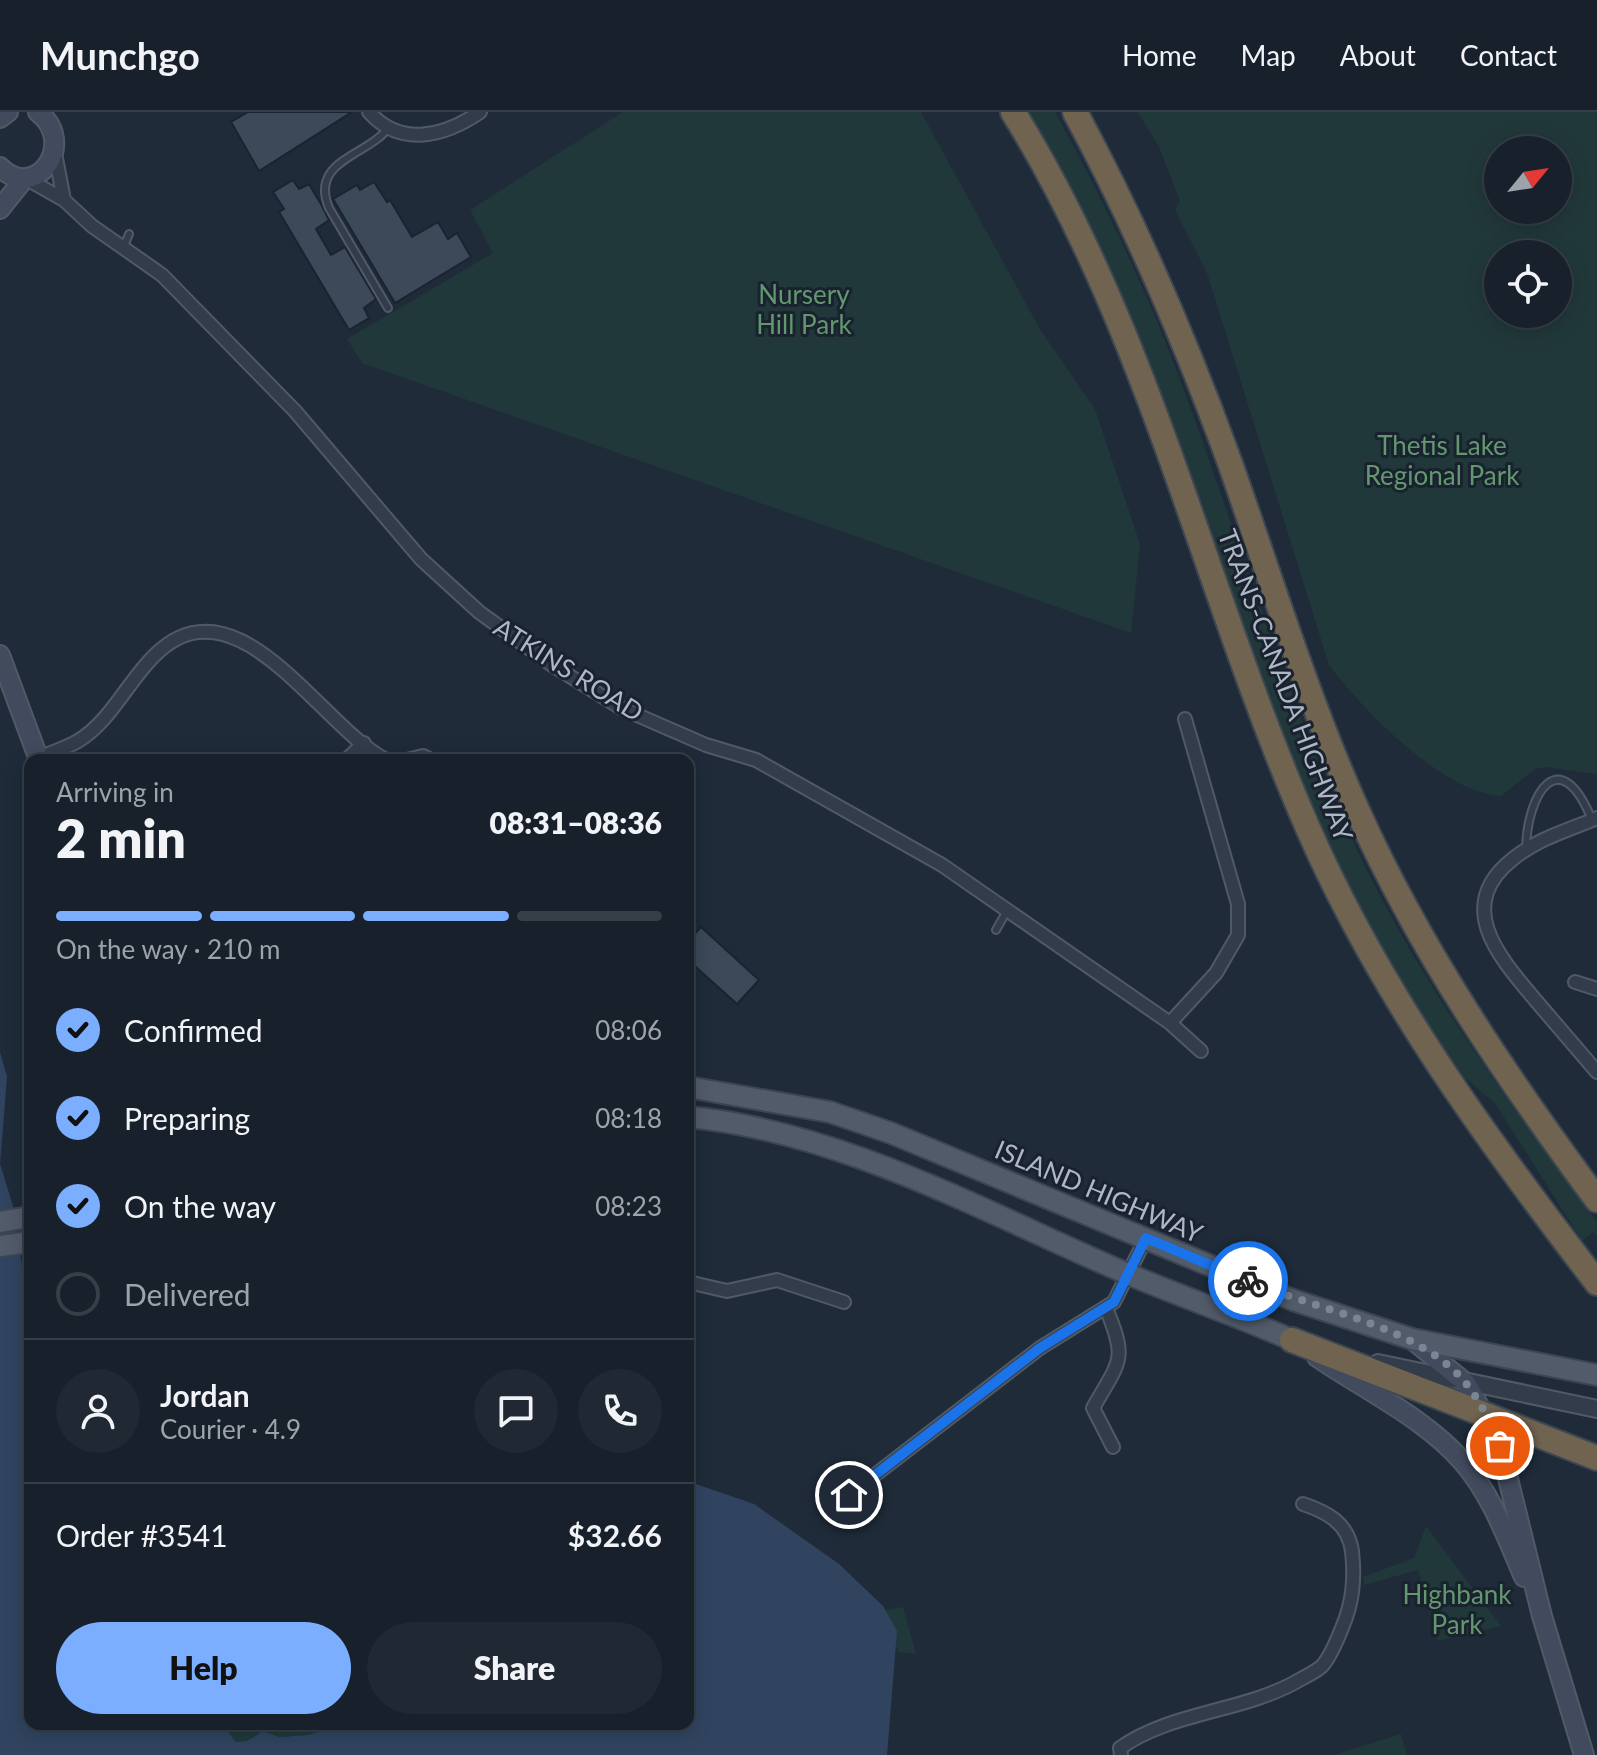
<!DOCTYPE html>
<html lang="en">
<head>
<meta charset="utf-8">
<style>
	body { margin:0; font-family:Lato,sans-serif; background:#202833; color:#f1f3f6; height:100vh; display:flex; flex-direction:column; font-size:30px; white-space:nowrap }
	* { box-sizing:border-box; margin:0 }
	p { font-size:26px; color:#9ea3a9 }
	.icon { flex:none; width:44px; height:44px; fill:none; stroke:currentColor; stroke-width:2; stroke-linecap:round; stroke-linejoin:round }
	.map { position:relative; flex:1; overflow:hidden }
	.sheet { position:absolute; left:24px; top:642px; width:670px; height:976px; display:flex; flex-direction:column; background:#17202b; border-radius:16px; box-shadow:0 4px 20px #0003,0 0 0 2px #363e47 }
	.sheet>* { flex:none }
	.needle { width:52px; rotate:60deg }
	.tools { position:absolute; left:1484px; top:24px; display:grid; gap:16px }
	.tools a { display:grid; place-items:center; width:88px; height:88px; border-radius:50%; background:#17202b; box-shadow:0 4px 20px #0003,0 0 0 2px #363e47; font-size:40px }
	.pin { position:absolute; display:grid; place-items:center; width:68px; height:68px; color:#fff; margin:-34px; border:4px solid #fff; border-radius:50%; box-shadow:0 2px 8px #0007 }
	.courier { position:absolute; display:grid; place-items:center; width:80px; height:80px; margin:-40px; border:6px solid #1a73e8; border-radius:50%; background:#fff; color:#222; box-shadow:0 2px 10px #0007 }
	.summary em { font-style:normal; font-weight:800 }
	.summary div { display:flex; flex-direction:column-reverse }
	.summary { display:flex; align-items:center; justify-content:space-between; height:136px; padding:0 32px }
	h1 { font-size:52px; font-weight:800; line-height:60px }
	.bar { display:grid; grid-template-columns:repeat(4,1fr); gap:12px 8px; align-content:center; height:96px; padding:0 32px }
	.bar i { height:10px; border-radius:6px; background:#363e47 }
	.bar .active { background:#7baefe }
	.bar p { grid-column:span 4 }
	.line { display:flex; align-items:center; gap:20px; padding:0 32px; border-top:2px solid #363e47 }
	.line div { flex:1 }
	.round { display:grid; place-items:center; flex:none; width:84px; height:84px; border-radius:42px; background:#202833 }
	ol { padding:0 32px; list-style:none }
	li { display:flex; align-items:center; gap:24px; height:88px }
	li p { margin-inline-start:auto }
	li .icon { padding:8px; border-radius:50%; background:#7baefe; color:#111; stroke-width:4 }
	li:last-child { color:#9ea3a9 }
	li i { width:44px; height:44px; border:4px solid #363e47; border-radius:50% }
	.button { display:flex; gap:16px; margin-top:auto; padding:16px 32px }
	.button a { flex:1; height:92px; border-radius:48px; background:#7baefe; color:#111; font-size:32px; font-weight:800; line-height:92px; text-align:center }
	.button a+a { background:#202833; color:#f1f3f6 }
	header { display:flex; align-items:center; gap:48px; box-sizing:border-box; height:112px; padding:0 40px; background:#17202b; border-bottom:2px solid #363e47 }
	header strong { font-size:38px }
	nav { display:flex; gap:44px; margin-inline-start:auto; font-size:28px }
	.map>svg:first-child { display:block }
	.green { fill:#21383a; fill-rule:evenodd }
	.water { fill:#304460 }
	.building { fill:#3b4959; stroke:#1a2430; stroke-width:2 }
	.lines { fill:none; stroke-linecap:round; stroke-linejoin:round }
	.service-casing { stroke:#505a67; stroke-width:10 }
	.minor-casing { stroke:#505a67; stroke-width:16 }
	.tertiary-casing { stroke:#505a67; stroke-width:20 }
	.secondary-casing { stroke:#505a67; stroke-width:22 }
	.primary-casing { stroke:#3c4653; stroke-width:24 }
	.motorway-casing { stroke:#3d4754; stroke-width:28 }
	.service { stroke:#333c4a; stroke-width:6 }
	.minor { stroke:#333c4a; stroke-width:12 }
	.tertiary { stroke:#333c4a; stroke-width:16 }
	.secondary { stroke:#414b5d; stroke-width:18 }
	.primary { stroke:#515b6a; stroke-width:20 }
	.motorway { stroke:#70634f; stroke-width:24 }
	.done { stroke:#7b8695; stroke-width:8; stroke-dasharray:0 14.4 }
	.route { stroke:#1a73e8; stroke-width:10 }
	.labels { text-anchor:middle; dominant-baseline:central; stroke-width:6; stroke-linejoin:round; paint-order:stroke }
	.park-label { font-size:26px; fill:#63986f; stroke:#19222e }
	.street-label { font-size:26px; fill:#adb7c6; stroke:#19222e }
</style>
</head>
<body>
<header>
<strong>Munchgo</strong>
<nav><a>Home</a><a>Map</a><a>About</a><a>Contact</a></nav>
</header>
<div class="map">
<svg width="1597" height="1643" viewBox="0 0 1597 1643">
	<rect width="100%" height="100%" fill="#1f2b39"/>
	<path class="green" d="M623,0H921L1041,219L1095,297L1140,432L1131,521L362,251L347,227L493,141L470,98Z
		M1026,0H1055C1100,82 1141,166 1175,254C1234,411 1281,574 1352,727C1416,866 1507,988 1597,1110V1124L1593,1120L1582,1129L1495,991L1465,966L1440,933L1361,799L1297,659L1137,220L1086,107Z
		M1138,0H1597V662L1545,655L1535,657L1501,684C1443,681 1362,597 1329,553L1207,161L1175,98L1180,89L1159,35ZM1498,38H1558V98H1498ZM1498,142H1558V202H1498Z
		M1426,1414L1501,1514L1437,1529L1418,1458L1364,1473L1363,1465L1414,1446Z
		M903,1495L916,1542L898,1540L885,1498Z
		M222,1612H347L307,1623L280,1625L263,1619L247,1629L236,1630Z
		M1401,1622L1407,1643H1334Z"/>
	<path class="water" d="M0,940L7,965L0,1052Z
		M0,1052L13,1094L23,1160L30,1173V1612H222L236,1630L247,1629L263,1619L280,1625L307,1623L347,1612H688V1372L693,1371L754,1392L839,1452L883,1494L897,1519L887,1643H0Z"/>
	<path class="building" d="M248,0H352L259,59L231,10Z
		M293,68L299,77L309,72L322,94L329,108L316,117L331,143L345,135L376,187L364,196L369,206L349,218L279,100L284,97L273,80Z
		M374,70L387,90L390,88L412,125L438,110L448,127L457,121L471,145L395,191L333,87L357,73L360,78Z
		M701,815L759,868L737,892L688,848V829Z"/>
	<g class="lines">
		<defs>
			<path id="service" d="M388,16C368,44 309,48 329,96L388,196
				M123,137L129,122
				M1526,737C1527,681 1560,629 1592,708
				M996,818L1008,797"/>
			<path id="minor" d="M369,0C401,36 445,24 480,0
				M55,41L64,88
				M27,67L64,88L92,114L162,163L295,299L421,447L479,500L552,553L621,596L706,633L756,648L942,753L1170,911L1201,939
				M38,646C51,641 66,636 78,629C111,609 128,569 155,543C237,462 321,615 386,648
				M346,648L364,631
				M407,648L423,644L431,648
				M1597,706C1569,718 1539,726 1514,746C1452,794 1500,846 1537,890C1557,913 1577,937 1597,960
				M1575,870L1597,877
				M1170,911L1216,861L1238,823V792L1185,607
				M688,1170L727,1179L777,1168L844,1190
				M1106,1196C1128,1249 1120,1248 1093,1296L1113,1335
				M849,1383L1040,1236L1114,1190L1146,1126
				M1121,1643L1120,1636C1172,1599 1246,1600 1301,1567C1308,1563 1317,1559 1322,1554C1331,1544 1337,1528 1342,1516C1353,1490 1355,1467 1352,1439C1348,1411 1327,1400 1303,1392"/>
			<path id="tertiary" d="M1378,1251L1597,1297"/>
			<path id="secondary" d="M0,6L8,0
				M0,55C36,91 78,31 38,0
				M0,97L24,67
				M0,543L39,648
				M1414,1229L1467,1272L1500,1334L1542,1504L1584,1643
				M1317,1245C1365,1278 1425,1306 1463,1350C1491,1382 1507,1426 1524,1465"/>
			<path id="primary" d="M688,975L830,1000L891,1021L1293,1188L1412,1227L1597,1263
				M688,1005C841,1019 988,1102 1128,1162C1182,1185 1238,1204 1292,1228
				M0,1110L30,1105
				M0,1134L30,1130"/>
			<path id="motorway" d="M1013,0C1150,220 1204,478 1307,714C1379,880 1487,1028 1597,1171
				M1075,0C1136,113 1186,230 1230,351C1271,467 1307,587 1358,700C1420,838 1507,966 1597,1088
				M1292,1228L1597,1346"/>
		</defs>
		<use href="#service" class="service-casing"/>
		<use href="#minor" class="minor-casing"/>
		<use href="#tertiary" class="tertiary-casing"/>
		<use href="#secondary" class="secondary-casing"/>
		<use href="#primary" class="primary-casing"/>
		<use href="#motorway" class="motorway-casing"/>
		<use href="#service" class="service"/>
		<use href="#minor" class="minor"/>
		<use href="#tertiary" class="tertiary"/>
		<use href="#secondary" class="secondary"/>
		<use href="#primary" class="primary"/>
		<use href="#motorway" class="motorway"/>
	</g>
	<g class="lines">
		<path class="done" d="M1248,1169C1314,1197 1424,1215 1468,1274C1482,1292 1491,1313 1500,1334"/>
		<path class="route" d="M849,1383L1040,1236L1114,1190L1146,1126L1248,1169"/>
	</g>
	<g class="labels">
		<g class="park-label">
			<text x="804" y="182">Nursery<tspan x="804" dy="30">Hill Park</tspan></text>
			<text x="1442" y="333">Thetis Lake<tspan x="1442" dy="30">Regional Park</tspan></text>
			<text x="1457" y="1482">Highbank<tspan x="1457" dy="30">Park</tspan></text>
		</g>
		<g class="street-label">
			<text transform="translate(569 557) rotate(32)">ATKINS ROAD</text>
			<text transform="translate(1286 573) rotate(69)">TRANS-CANADA HIGHWAY</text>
			<text transform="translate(1099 1079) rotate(23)">ISLAND HIGHWAY</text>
		</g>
	</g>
</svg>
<div class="tools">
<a><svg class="needle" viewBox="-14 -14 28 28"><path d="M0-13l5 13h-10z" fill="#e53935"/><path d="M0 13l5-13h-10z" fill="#9ea3a9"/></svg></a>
<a><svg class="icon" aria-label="locate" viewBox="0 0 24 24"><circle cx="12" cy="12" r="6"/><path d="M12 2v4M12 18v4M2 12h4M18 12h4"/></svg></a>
</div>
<div class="pin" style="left:1500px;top:1334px;background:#ea580c"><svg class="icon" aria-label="bag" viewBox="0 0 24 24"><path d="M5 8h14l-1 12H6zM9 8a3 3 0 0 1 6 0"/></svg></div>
<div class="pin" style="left:849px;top:1383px;background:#1f2937"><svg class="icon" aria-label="home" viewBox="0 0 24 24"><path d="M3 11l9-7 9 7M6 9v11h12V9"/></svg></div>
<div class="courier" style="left:1248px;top:1169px"><svg class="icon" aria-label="bike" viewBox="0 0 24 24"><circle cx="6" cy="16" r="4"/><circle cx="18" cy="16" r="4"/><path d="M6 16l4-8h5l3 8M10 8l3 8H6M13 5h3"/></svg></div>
<section class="sheet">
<div class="summary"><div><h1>2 min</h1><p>Arriving in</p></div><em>08:31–08:36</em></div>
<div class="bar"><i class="active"></i><i class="active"></i><i class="active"></i><i></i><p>On the way · 210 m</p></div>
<ol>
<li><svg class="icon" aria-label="check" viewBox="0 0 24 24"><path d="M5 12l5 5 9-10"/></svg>Confirmed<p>08:06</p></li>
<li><svg class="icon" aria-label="check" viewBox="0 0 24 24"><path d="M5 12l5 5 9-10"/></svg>Preparing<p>08:18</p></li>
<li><svg class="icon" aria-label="check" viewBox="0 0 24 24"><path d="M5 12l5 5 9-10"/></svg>On the way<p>08:23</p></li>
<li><i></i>Delivered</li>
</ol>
<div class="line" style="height:144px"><a class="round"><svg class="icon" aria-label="person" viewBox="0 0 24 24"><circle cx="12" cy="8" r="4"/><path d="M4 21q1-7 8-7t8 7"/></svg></a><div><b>Jordan</b><p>Courier · 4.9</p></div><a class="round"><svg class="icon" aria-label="chat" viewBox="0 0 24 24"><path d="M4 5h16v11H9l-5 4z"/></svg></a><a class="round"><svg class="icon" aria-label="phone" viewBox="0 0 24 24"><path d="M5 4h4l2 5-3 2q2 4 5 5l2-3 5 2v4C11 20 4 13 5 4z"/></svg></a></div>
<div class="line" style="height:104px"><div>Order #3541</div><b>$32.66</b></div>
<div class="button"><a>Help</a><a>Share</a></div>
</section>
</div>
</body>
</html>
